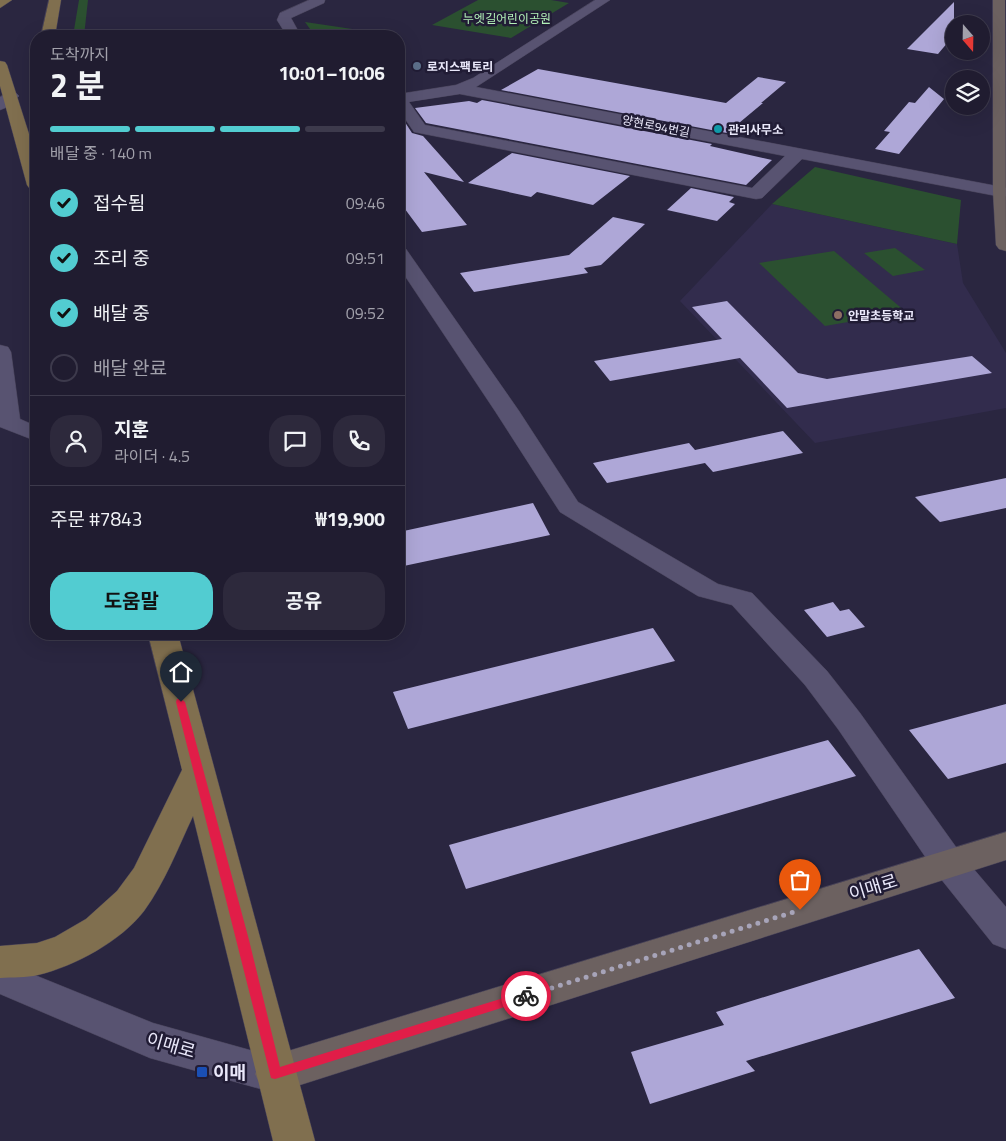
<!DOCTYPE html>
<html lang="ko">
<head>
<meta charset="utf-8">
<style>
	body { margin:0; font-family:"Titillium Web","Noto Sans KR",sans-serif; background:#2d293c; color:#f1f3f6; height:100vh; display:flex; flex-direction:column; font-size:19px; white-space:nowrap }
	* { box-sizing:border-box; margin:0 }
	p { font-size:16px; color:#a2a1ab }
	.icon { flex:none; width:28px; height:28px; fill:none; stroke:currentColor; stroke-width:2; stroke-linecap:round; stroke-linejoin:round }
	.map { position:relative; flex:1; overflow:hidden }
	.details { position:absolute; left:30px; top:30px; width:375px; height:610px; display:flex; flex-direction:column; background:#201c30; border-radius:20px; box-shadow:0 5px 20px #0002,0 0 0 1px #3d3a4c }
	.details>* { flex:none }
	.needle { width:32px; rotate:160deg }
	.fabs { position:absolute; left:945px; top:15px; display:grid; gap:10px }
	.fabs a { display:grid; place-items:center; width:45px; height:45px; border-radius:50%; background:#201c30; box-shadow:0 5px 20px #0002,0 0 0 1px #3d3a4c; font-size:25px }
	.pin { position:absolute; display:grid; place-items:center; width:42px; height:42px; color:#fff; margin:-51px -21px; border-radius:50% 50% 50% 0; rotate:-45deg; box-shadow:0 0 5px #0007 }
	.pin .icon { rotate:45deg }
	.courier { position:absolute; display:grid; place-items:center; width:50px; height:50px; margin:-25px; border:4px solid #e11d48; border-radius:50%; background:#fff; color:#222; box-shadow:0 1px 6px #0007 }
	.summary em { font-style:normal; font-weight:700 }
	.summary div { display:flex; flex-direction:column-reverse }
	.summary { display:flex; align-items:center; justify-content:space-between; height:85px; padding:0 20px }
	h1 { font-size:32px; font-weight:700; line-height:38px }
	.bar { display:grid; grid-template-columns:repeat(4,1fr); gap:8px 5px; align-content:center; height:60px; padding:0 20px }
	.bar i { height:6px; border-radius:4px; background:#3d3a4c }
	.bar .active { background:#52ccd1 }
	.bar p { grid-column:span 4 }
	.line { display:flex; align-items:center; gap:12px; padding:0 20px; border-top:1px solid #3d3a4c }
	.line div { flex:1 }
	.round { display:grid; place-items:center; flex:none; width:52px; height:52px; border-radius:20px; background:#2d293c }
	ol { padding:0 20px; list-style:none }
	li { display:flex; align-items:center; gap:15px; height:55px }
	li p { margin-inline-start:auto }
	li .icon { padding:5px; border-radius:50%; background:#52ccd1; color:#111; stroke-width:4 }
	li:last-child { color:#a2a1ab }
	li i { width:28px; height:28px; border:2px solid #3d3a4c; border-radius:50% }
	.primary-button { display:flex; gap:10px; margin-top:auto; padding:10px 20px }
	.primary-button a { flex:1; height:58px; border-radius:20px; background:#52ccd1; color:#111; font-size:20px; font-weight:700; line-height:58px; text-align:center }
	.primary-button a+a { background:#2d293c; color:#f1f3f6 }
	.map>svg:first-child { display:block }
	.built { fill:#322c4d }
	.green { fill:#2b5030 }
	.building { fill:#aea7d7 }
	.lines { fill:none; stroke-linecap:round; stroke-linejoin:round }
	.street-casing { stroke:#474259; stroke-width:1 }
	.secondary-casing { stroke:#474259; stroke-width:1 }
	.primary-casing { stroke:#474259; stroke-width:1 }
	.street { fill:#585371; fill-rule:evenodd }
	.secondary { fill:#6c6160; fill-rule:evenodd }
	.primary { fill:#806f4f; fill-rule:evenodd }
	.route { fill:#e11d48 }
	.done { stroke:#a7a4b9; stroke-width:5; stroke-dasharray:0 9 }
	.service-dot { fill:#5c6f8a; stroke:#211c35; stroke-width:2 }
	.culture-dot { fill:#0f9aa8; stroke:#211c35; stroke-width:2 }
	.education-dot { fill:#8d6e63; stroke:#211c35; stroke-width:2 }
	.transit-dot { fill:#1a4fb4; stroke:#211c35; stroke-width:2 }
	.labels { text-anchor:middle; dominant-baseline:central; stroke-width:5; stroke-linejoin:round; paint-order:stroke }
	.far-park-label { font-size:12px; fill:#b2f0b7; stroke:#211c35 }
	.far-poi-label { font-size:12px; font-weight:bold; fill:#eae8fa; stroke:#211c35; text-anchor:start }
	.far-street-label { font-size:12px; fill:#eae8fa; stroke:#211c35 }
	.near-street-label { font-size:18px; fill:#eae8fa; stroke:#211c35 }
	.near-poi-label { font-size:18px; font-weight:bold; fill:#eae8fa; stroke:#211c35; text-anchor:start }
</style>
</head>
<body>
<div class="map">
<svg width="1006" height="1141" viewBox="0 0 1006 1141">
	<rect width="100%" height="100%" fill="#2a2640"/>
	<path class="built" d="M772,204L957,244L963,283L1006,353V408L815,443L680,301Z"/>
	<path class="green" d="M79,0H88L84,36H73Z
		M478,0H551L569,3L511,38L432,25Z
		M305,22L359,30L349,36H315Z
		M815,167L961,200L957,244L772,204Z
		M895,248L925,270L893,276L864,253Z
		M834,251L906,312L825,326L759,263Z"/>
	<path class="building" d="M954,2V35L938,54L907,49Z
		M538,69L726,103L758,77L786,82L761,103H763L727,133L501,90Z
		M929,87L944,99L899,154L875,149L890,132L884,131L909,102L915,103Z
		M482,100L712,144L710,146L772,160L746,185L426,123L415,108L469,101L477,103Z
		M399,113L412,133L423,136L464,182L424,172L467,225L422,232L399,201Z
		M512,153L630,176L593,205L537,192L531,197L468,183Z
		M691,188L734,197L729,202L735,204L717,221L667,210Z
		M613,217L645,224L601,265L584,268L588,273L474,292L460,273L569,255Z
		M727,301L798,373L827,379L972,356L992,373L787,408L740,358L610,381L594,361L722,339L692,307Z
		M783,431L803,453L713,472L705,463L607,483L593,463L689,443L695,450Z
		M1006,478V508L940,522L915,497Z
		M533,503L550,535L399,567V532Z
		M833,602L840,611L849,609L865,627L827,637L804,610Z
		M653,628L675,661L408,729L393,692Z
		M1006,704V763L948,779L909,730Z
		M828,740L856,776L466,889L449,845Z
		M919,949L955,998L746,1061L755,1071L650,1104L631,1052L724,1025L716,1012Z"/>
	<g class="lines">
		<defs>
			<path id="street" d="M309,0H325L324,3L291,18L301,36H287L277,20L280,13Z
				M595,0H610L476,87L1002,187L1006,188V196L1002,197L802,159L762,198L756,199L414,132L399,110V94L456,85L473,78ZM460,94L785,156L752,188L425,125L409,102Z
				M11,91L16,93L19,96L5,108L0,110V97Z
				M399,247L406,249L519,411L578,502L718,584L752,593L827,671L860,713L961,854L1006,907V949L993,944L937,874L838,729L805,685L732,605L698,596L560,512L495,411L399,267Z
				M0,345L8,347L11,352L20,419L36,426V441L0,427Z
				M0,961L153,1023L289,1061L295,1074L289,1087L275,1093L150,1058L0,994Z"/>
			<path id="secondary" d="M993,0H1005L1006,251L999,249L996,245L993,192Z
				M1006,832V860L275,1093L261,1087L255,1074L261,1061L275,1055Z"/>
			<path id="primary" d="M0,0H12L0,8Z
				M49,0H61L55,36H41Z
				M0,61L5,62L7,65L36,156V190L30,189L27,185L0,86Z
				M148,634H178L315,1141H273L193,816C178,848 165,882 144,911C121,941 75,966 38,975C26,978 12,977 0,978V946L37,943L55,937L86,919L117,891L134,868L182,770Z"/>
		</defs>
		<use href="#street" class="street-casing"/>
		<use href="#secondary" class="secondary-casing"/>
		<use href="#primary" class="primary-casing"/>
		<use href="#street" class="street"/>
		<use href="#secondary" class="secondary"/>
		<use href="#primary" class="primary"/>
	</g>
	<path class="route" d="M177,699H181L185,702L249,940L280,1067L526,991L530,992L532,996L530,999L275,1079L271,1078L176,702Z"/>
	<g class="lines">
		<path class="done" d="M526,996L800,910"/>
	</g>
	<circle class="service-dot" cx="417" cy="66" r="5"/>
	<circle class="culture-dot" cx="718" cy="129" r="5"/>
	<circle class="education-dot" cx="838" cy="315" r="5"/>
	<rect class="transit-dot" x="196" y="1066" width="12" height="12" rx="2.5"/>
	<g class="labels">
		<g class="far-park-label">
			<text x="507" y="18">누엣길어린이공원</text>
		</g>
		<g class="far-poi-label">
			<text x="427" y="66">로지스팩토리</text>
			<text x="728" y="129">관리사무소</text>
			<text x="848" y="315">안말초등학교</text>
		</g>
		<g class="far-street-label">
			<text transform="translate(656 126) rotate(11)">양현로94번길</text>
		</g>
		<g class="near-street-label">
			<text transform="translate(873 887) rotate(-17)">이매로</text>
			<text transform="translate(171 1045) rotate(16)">이매로</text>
		</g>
		<g class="near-poi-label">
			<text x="213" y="1072">이매</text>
		</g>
	</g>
</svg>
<div class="fabs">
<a><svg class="needle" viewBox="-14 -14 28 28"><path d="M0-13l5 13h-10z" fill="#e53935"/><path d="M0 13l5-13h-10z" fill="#a2a1ab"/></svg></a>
<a><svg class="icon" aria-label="layers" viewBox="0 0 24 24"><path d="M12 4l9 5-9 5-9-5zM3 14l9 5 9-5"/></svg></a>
</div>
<div class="pin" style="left:800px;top:910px;background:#ea580c"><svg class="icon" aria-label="bag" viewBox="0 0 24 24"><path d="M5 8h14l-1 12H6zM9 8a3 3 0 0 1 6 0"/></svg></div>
<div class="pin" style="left:181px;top:702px;background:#1f2937"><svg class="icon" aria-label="home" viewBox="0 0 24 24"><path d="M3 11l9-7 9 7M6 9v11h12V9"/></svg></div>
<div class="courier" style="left:526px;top:996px"><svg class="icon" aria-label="bike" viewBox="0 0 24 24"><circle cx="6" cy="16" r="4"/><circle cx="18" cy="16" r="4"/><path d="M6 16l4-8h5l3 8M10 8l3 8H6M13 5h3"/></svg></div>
<section class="details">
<div class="summary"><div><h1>2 분</h1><p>도착까지</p></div><em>10:01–10:06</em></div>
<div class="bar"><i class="active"></i><i class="active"></i><i class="active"></i><i></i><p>배달 중 · 140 m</p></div>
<ol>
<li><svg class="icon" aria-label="check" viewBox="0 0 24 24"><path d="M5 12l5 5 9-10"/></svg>접수됨<p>09:46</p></li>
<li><svg class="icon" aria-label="check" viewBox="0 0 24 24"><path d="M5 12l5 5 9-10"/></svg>조리 중<p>09:51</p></li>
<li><svg class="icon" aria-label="check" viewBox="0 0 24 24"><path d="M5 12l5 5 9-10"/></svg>배달 중<p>09:52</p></li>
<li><i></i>배달 완료</li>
</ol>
<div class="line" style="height:90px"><a class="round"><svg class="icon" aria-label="person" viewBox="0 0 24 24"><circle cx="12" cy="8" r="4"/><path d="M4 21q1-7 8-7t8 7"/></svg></a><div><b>지훈</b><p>라이더 · 4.5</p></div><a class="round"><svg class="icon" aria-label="chat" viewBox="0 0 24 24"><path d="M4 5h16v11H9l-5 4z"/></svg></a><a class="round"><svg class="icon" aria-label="phone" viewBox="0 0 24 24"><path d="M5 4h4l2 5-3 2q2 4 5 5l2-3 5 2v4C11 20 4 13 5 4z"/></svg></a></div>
<div class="line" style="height:65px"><div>주문 #7843</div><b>₩19,900</b></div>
<div class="primary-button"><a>도움말</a><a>공유</a></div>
</section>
</div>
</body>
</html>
